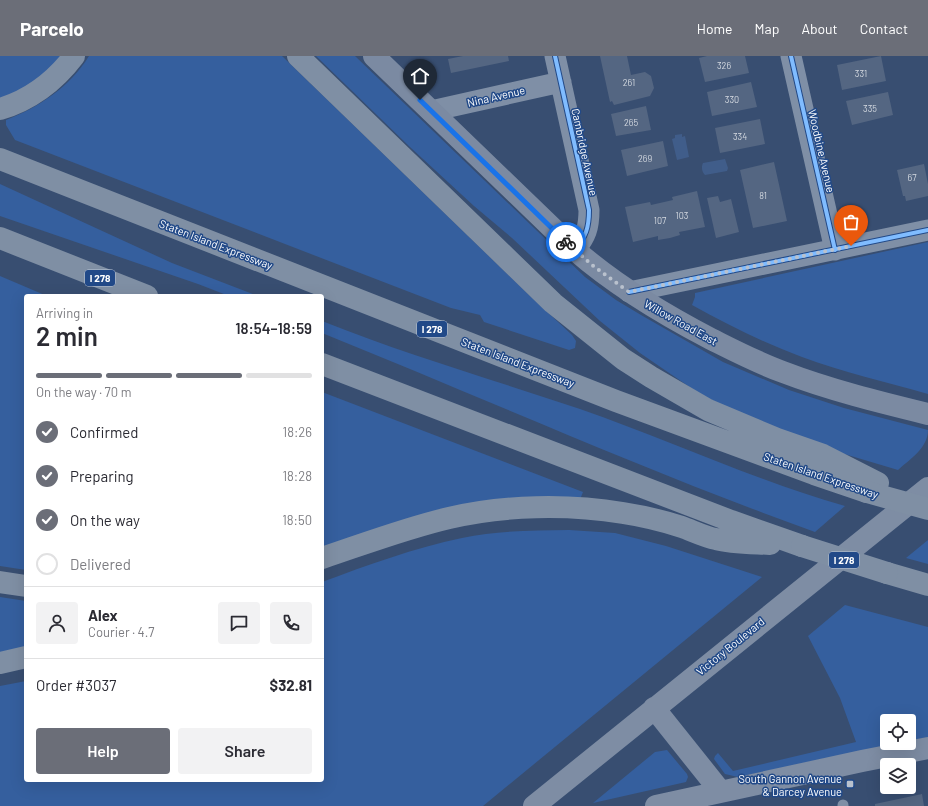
<!DOCTYPE html>
<html lang="en">
<head>
<meta charset="utf-8">
<style>
	body { margin:0; font-family:Barlow,sans-serif; background:#f2f2f3; color:#2b2b33; height:100vh; display:flex; flex-direction:column; font-size:15px; white-space:nowrap }
	* { box-sizing:border-box; margin:0 }
	p { font-size:13px; color:#7c7c81 }
	.icon { flex:none; width:22px; height:22px; fill:none; stroke:currentColor; stroke-width:2; stroke-linecap:round; stroke-linejoin:round }
	.map { position:relative; flex:1; overflow:hidden }
	.drawer { position:absolute; left:24px; top:238px; width:300px; height:488px; display:flex; flex-direction:column; background:#fff; border-radius:4px; box-shadow:0 4px 16px #0002 }
	.drawer>* { flex:none }
	.fabs { position:absolute; left:880px; top:658px; display:grid; gap:8px }
	.fabs a { display:grid; place-items:center; width:36px; height:36px; border-radius:4px; background:#fff; box-shadow:0 4px 16px #0002; font-size:20px }
	.pin { position:absolute; display:grid; place-items:center; width:34px; height:34px; color:#fff; margin:-41px -17px; border-radius:50% 50% 50% 0; rotate:-45deg; box-shadow:0 0 4px #0007 }
	.pin .icon { rotate:45deg }
	.courier { position:absolute; display:grid; place-items:center; width:40px; height:40px; margin:-20px; border:3px solid #1a73e8; border-radius:50%; background:#fff; color:#222; box-shadow:0 1px 5px #0007 }
	.summary em { font-style:normal; font-weight:600 }
	.summary div { display:flex; flex-direction:column-reverse }
	.summary { display:flex; align-items:center; justify-content:space-between; height:68px; padding:0 12px }
	h1 { font-size:26px; font-weight:600; line-height:30px }
	.bar { display:grid; grid-template-columns:repeat(4,1fr); gap:6px 4px; align-content:center; height:48px; padding:0 12px }
	.bar i { height:5px; border-radius:3px; background:#e1e1e2 }
	.bar .active { background:#6b6e78 }
	.bar p { grid-column:span 4 }
	.line { display:flex; align-items:center; gap:10px; padding:0 12px; border-top:1px solid #e1e1e2 }
	.line div { flex:1 }
	.round { display:grid; place-items:center; flex:none; width:42px; height:42px; border-radius:4px; background:#f2f2f3 }
	ol { padding:0 12px; list-style:none }
	li { display:flex; align-items:center; gap:12px; height:44px }
	li p { margin-inline-start:auto }
	li .icon { padding:4px; border-radius:50%; background:#6b6e78; color:#fff; stroke-width:4 }
	li:last-child { color:#7c7c81 }
	li i { width:22px; height:22px; border:2px solid #e1e1e2; border-radius:50% }
	.button { display:flex; gap:8px; margin-top:auto; padding:8px 12px }
	.button a { flex:1; height:46px; border-radius:4px; background:#6b6e78; color:#fff; font-size:16px; font-weight:600; line-height:46px; text-align:center }
	.button a+a { background:#f2f2f3; color:#2b2b33 }
	header { display:flex; align-items:center; gap:24px; box-sizing:border-box; height:56px; padding:0 20px; background:#6b6e78; color:#fff }
	header strong { font-size:19px }
	nav { display:flex; gap:22px; margin-inline-start:auto; font-size:14px }
	.map>svg:first-child { display:block }
	.green { fill:#355f9e }
	.water { fill:#405d8a }
	.building { fill:#546682 }
	.lines { fill:none; stroke-linecap:round; stroke-linejoin:round }
	.service { stroke:#7f8fa6; stroke-width:11 }
	.minor { stroke:#7f8fa6; stroke-width:21 }
	.secondary { stroke:#7b8aa2; stroke-width:22 }
	.primary { stroke:#7e8da4; stroke-width:22 }
	.motorway { stroke:#7f8fa4; stroke-width:22 }
	.motorway-bridge { stroke:#7f8fa4; stroke-width:22 }
	.cycleway-casing { stroke:#214988; stroke-width:6 }
	.cycleway { stroke:#80bcff; stroke-width:4 }
	.done { stroke:#b9c1cd; stroke-width:4; stroke-dasharray:0 7.2 }
	.route { stroke:#1a73e8; stroke-width:5 }
	.poi-dot { fill:#b9c1cd; stroke:#214988; stroke-width:1.5 }
	.labels { text-anchor:middle; dominant-baseline:central; stroke-width:3; stroke-linejoin:round; paint-order:stroke }
	.number-label { font-size:9px; fill:#d4d9e0 }
	.shield { fill:#214988; stroke:#bcc8db; stroke-width:1 }
	.shield-label { font-size:10px; font-weight:bold; fill:#fff }
	.street-label { font-size:11px; fill:#fff; stroke:#214988 }
	.poi-label { font-size:11px; fill:#fff; stroke:#214988; text-anchor:end }
</style>
</head>
<body>
<header>
<strong>Parcelo</strong>
<nav><a>Home</a><a>Map</a><a>About</a><a>Contact</a></nav>
</header>
<div class="map">
<svg width="928" height="750" viewBox="0 0 928 750">
	<rect width="100%" height="100%" fill="#384e71"/>
	<path class="green" d="M0,0H64L33,29L0,43Z
		M89,0H282L527,237L572,279L576,285L575,292L569,294L484,266L480,259L451,252L15,84L6,69V64C39,51 70,31 89,0Z
		M316,0H355L585,221L616,244L641,259L723,306L789,334L844,352L928,374C928,392 910,403 898,414L831,394L728,353L694,334L640,297L600,265L512,182L474,150L410,91Z
		M0,128L172,207L258,240H229L198,228L0,160Z
		M928,186V338C886,326 843,316 802,301C764,287 728,269 692,249L695,241V237Z
		M0,220L47,240H26V514L0,510Z
		M322,265C407,299 494,324 580,353C669,384 754,424 845,450L815,476C648,416 486,343 322,277Z
		M322,336L583,436L579,446L322,497Z
		M569,474L615,477L666,490L762,521L483,750H0V630L26,625V724H322V526C368,509 414,492 462,482C497,474 533,475 569,474Z
		M928,484V508L906,502Z
		M0,541L26,545V597L0,603Z
		M845,549L928,571V681L909,685V665H887V687H898L738,721L725,718L714,703L715,700L718,697L733,715L856,686L840,642L808,580Z
		M667,694L687,718L688,721L686,726L593,747L655,696Z"/>
	<path class="water" d="M682,78V81L685,80L689,101L677,104L672,83L675,82V79Z
		M725,103L728,112L727,115L705,119C702,116 701,111 703,107Z"/>
	<path class="building" d="M463,0H508L509,5L451,17L448,3Z
		M600,0H627L631,19L645,16L651,20L654,32L650,40L614,49L612,45L610,46Z
		M707,0H745L749,17L705,26L699,2Z
		M881,0L886,25L842,34L837,9Z
		M751,26L757,51L712,60L707,36Z
		M888,36L893,59L852,69L846,45Z
		M646,50L651,74L616,80L611,58Z
		M760,63L765,88L720,97L715,72Z
		M663,85L668,110L627,120L621,94Z
		M774,106L787,165L753,172L740,114Z
		M924,108L928,128V140L906,145L905,140H903L897,114Z
		M697,135L705,171L679,176L680,179L670,182L658,184V180L633,186L625,151L650,146L651,149L673,144L672,141Z
		M718,140L720,146L731,143L739,176L716,182L707,142Z
		M922,738L924,750H875V748Z"/>
	<g class="lines">
		<path class="service" d="M843,749V750"/>
		<path class="minor" d="M555,0L589,154C589,172 586,180 575,194
			M791,0L835,194
			M431,55L561,26
			M629,236L928,174"/>
		<path class="secondary" d="M374,0L575,194C616,230 663,258 711,283C735,295 758,307 783,316C830,334 879,346 928,358"/>
		<path class="primary" d="M654,652L721,736
			M534,750L928,432
			M656,750L862,705L928,692"/>
		<path class="motorway" d="M298,0L553,247L623,303L651,321L708,354L777,383L823,399L878,427
			M0,53C30,44 55,25 74,0
			M0,103L616,345L814,418L867,436
			M0,182L147,240
			M322,308L731,465L802,490
			M322,502C364,488 406,472 449,462C504,449 568,448 623,457C643,460 663,465 682,471C693,475 705,481 716,483C731,487 754,487 770,488
			M887,517L928,529
			M0,526L26,530
			M0,607L26,601"/>
		<path class="motorway-bridge" d="M867,436L928,453
			M802,490L887,517"/>
		<defs>
			<path id="cycleway" d="M555,0L589,154C589,172 586,180 575,194
				M791,0L835,194
				M629,236L928,174"/>
		</defs>
		<use href="#cycleway" class="cycleway-casing"/>
		<use href="#cycleway" class="cycleway"/>
	</g>
	<g class="lines">
		<path class="done" d="M566,186L592,209L629,236L851,190"/>
		<path class="route" d="M420,44L566,186"/>
	</g>
	<rect class="poi-dot" x="846" y="724" width="8" height="8" rx="2"/>
	<g class="labels">
		<g class="number-label">
			<text x="724" y="9">326</text>
			<text x="861" y="17">331</text>
			<text x="629" y="26">261</text>
			<text x="732" y="43">330</text>
			<text x="870" y="52">335</text>
			<text x="631" y="66">265</text>
			<text x="740" y="80">334</text>
			<text x="645" y="102">269</text>
			<text x="912" y="121">67</text>
			<text x="763" y="139">81</text>
			<text x="682" y="159">103</text>
			<text x="660" y="164">107</text>
		</g>
		<g class="shield">
			<rect x="85" y="214" width="30" height="16" rx="3"/>
			<rect x="417" y="265" width="30" height="16" rx="3"/>
			<rect x="829" y="496" width="30" height="16" rx="3"/>
		</g>
		<g class="shield-label">
			<text x="100" y="222">I 278</text>
			<text x="432" y="273">I 278</text>
			<text x="844" y="504">I 278</text>
		</g>
		<g class="street-label">
			<text transform="translate(496 40) rotate(-13)">Nina Avenue</text>
			<text transform="translate(822 95) rotate(77)">Woodbine Avenue</text>
			<text transform="translate(585 96) rotate(78)">Cambridge Avenue</text>
			<text transform="translate(216 188) rotate(21)">Staten Island Expressway</text>
			<text transform="translate(681 266) rotate(29)">Willow Road East</text>
			<text transform="translate(518 306) rotate(21)">Staten Island Expressway</text>
			<text transform="translate(821 419) rotate(19)">Staten Island Expressway</text>
			<text transform="translate(730 590) rotate(-39)">Victory Boulevard</text>
		</g>
		<g class="poi-label">
			<text x="842" y="722">South Gannon Avenue<tspan x="842" dy="13">&amp; Darcey Avenue</tspan></text>
		</g>
	</g>
</svg>
<div class="fabs">
<a><svg class="icon" aria-label="locate" viewBox="0 0 24 24"><circle cx="12" cy="12" r="6"/><path d="M12 2v4M12 18v4M2 12h4M18 12h4"/></svg></a>
<a><svg class="icon" aria-label="layers" viewBox="0 0 24 24"><path d="M12 4l9 5-9 5-9-5zM3 14l9 5 9-5"/></svg></a>
</div>
<div class="pin" style="left:851px;top:190px;background:#ea580c"><svg class="icon" aria-label="bag" viewBox="0 0 24 24"><path d="M5 8h14l-1 12H6zM9 8a3 3 0 0 1 6 0"/></svg></div>
<div class="pin" style="left:420px;top:44px;background:#1f2937"><svg class="icon" aria-label="home" viewBox="0 0 24 24"><path d="M3 11l9-7 9 7M6 9v11h12V9"/></svg></div>
<div class="courier" style="left:566px;top:186px"><svg class="icon" aria-label="bike" viewBox="0 0 24 24"><circle cx="6" cy="16" r="4"/><circle cx="18" cy="16" r="4"/><path d="M6 16l4-8h5l3 8M10 8l3 8H6M13 5h3"/></svg></div>
<section class="drawer">
<div class="summary"><div><h1>2 min</h1><p>Arriving in</p></div><em>18:54–18:59</em></div>
<div class="bar"><i class="active"></i><i class="active"></i><i class="active"></i><i></i><p>On the way · 70 m</p></div>
<ol>
<li><svg class="icon" aria-label="check" viewBox="0 0 24 24"><path d="M5 12l5 5 9-10"/></svg>Confirmed<p>18:26</p></li>
<li><svg class="icon" aria-label="check" viewBox="0 0 24 24"><path d="M5 12l5 5 9-10"/></svg>Preparing<p>18:28</p></li>
<li><svg class="icon" aria-label="check" viewBox="0 0 24 24"><path d="M5 12l5 5 9-10"/></svg>On the way<p>18:50</p></li>
<li><i></i>Delivered</li>
</ol>
<div class="line" style="height:72px"><a class="round"><svg class="icon" aria-label="person" viewBox="0 0 24 24"><circle cx="12" cy="8" r="4"/><path d="M4 21q1-7 8-7t8 7"/></svg></a><div><b>Alex</b><p>Courier · 4.7</p></div><a class="round"><svg class="icon" aria-label="chat" viewBox="0 0 24 24"><path d="M4 5h16v11H9l-5 4z"/></svg></a><a class="round"><svg class="icon" aria-label="phone" viewBox="0 0 24 24"><path d="M5 4h4l2 5-3 2q2 4 5 5l2-3 5 2v4C11 20 4 13 5 4z"/></svg></a></div>
<div class="line" style="height:52px"><div>Order #3037</div><b>$32.81</b></div>
<div class="button"><a>Help</a><a>Share</a></div>
</section>
</div>
</body>
</html>
